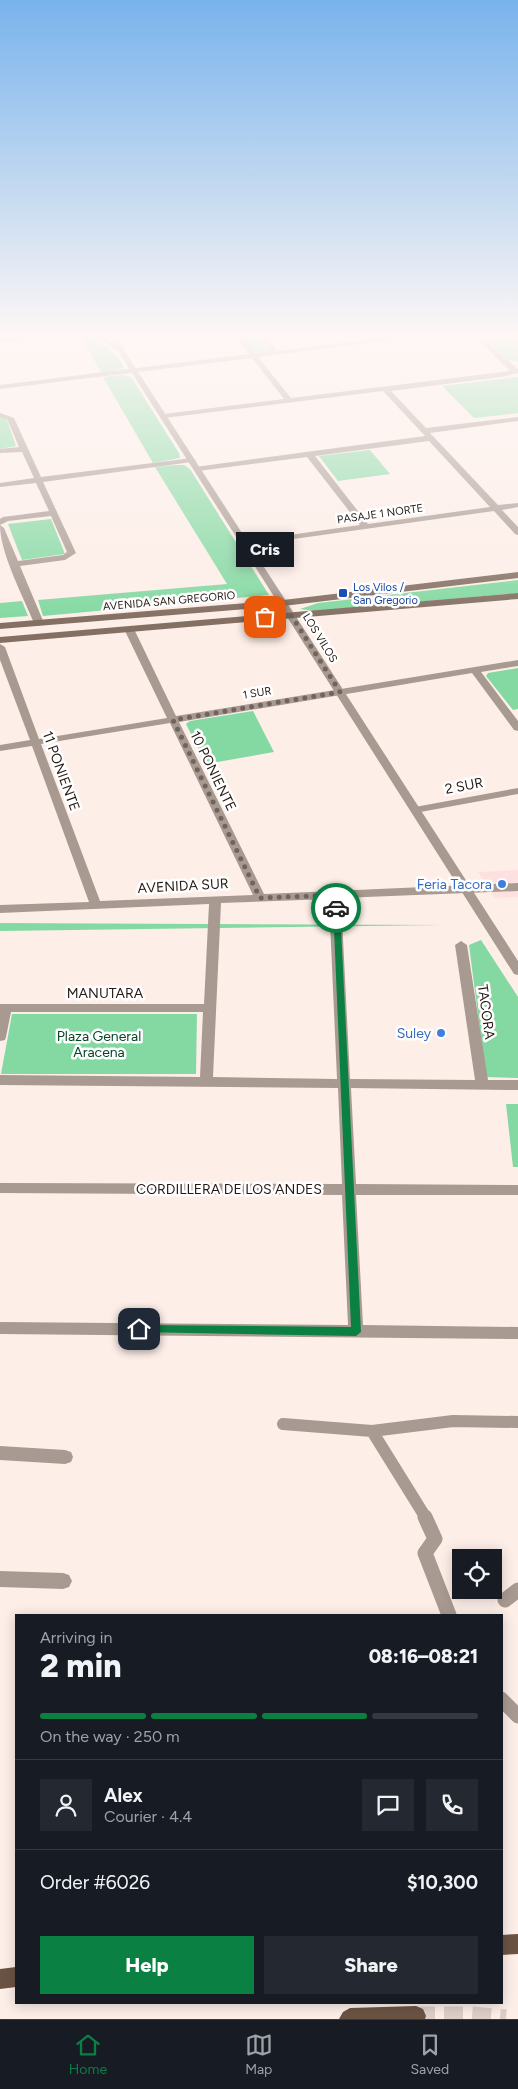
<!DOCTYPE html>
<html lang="en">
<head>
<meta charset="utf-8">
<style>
	body { margin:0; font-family:Figtree,sans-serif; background:#242831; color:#f1f3f6; height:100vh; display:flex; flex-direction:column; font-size:19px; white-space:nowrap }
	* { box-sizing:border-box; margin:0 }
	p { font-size:16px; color:#9ea1a6 }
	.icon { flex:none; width:28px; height:28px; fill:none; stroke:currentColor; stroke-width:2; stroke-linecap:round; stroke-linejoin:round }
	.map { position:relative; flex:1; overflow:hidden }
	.details { position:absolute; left:15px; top:1614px; width:488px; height:390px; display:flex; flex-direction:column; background:#171b24; border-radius:0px; box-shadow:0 2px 12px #0003 }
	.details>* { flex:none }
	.fabs { position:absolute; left:452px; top:1549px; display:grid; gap:10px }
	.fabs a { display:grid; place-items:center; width:50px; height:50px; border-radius:0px; background:#171b24; box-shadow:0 2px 12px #0003; font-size:25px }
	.pin { position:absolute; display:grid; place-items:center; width:42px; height:42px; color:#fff; margin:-21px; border-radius:10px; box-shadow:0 2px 8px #0006 }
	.courier { position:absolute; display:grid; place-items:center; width:50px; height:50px; margin:-25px; border:4px solid #0b8043; border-radius:50%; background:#fff; color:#222; box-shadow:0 1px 6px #0007 }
	.bubble { position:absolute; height:35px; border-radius:0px; background:#171b24; box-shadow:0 2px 12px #0003; font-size:16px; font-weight:800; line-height:35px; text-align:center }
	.overview em { font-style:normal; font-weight:800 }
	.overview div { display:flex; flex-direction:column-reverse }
	.overview { display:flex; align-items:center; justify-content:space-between; height:85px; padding:0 25px }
	h1 { font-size:32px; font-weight:800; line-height:38px }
	.bar { display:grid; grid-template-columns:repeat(4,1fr); gap:8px 5px; align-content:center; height:60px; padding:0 25px }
	.bar i { height:6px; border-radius:4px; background:#363941 }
	.bar .selected { background:#0b8043 }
	.bar p { grid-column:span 4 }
	.line { display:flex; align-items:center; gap:12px; padding:0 25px; border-top:1px solid #363941 }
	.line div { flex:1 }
	.round { display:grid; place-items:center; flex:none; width:52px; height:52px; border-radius:0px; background:#242831 }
	.primary-button { display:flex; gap:10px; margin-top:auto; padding:10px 25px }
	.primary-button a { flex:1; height:58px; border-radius:0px; background:#0b8043; color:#fff; font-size:20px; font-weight:800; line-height:58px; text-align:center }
	.primary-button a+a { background:#242831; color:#f1f3f6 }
	.menu { display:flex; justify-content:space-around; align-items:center; height:70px; border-top:1px solid #363941; background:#171b24; font-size:14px; color:#9ea1a6 }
	.menu a { display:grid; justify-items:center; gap:2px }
	.menu .selected { color:#0b8043 }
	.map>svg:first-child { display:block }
	.commercial { fill:#fce1e0 }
	.green { fill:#84d9a2 }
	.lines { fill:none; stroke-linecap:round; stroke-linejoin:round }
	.primary-tunnel { stroke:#ddcec8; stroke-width:19; stroke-dasharray:19 9; stroke-linecap:butt }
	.service-far1 { stroke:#a89a91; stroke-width:12 }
	.service { stroke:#a89a91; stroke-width:15 }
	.minor { fill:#a89a91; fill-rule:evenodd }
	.tertiary { fill:#a89a91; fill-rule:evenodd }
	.secondary { fill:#847063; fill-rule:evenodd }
	.primary { fill:#6a5343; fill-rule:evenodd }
	.route { fill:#0b8043 }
	.done { stroke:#71645e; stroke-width:5; stroke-dasharray:0 9 }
	.transit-dot { fill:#1a4fb4; stroke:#fff; stroke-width:2 }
	.shop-dot { fill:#3f7fe0; stroke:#fff; stroke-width:2 }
	.labels { text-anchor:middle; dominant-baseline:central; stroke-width:5; stroke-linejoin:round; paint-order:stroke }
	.far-street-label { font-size:11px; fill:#261913; stroke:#fff }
	.far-transit-label { font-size:11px; fill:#164399; stroke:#fff; text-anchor:start }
	.street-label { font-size:14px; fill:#261913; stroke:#fff }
	.shop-label { font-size:14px; fill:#366cbe; stroke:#fff; text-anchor:end }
	.park-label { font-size:14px; fill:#004724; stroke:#fff }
</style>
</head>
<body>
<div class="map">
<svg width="518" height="2019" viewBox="0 0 518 2019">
	<rect width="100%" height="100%" fill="#fdeee8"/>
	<path class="commercial" d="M518,870V897L495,898L478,872Z"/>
	<path class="green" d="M81,337C85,337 90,336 93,338C102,341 123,360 124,368L102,374Z
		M241,337H259L269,352H253Z
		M484,337H514L518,341V362L508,360Z
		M122,375L131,377L179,453L180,458L153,463L103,377Z
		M518,377V413L474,418L442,386Z
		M0,417H5L7,420L16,446L0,449Z
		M370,450L390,474L338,481L319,456Z
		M175,465H184L190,469L269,595L43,616L38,600L227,584L155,467Z
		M51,519L65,554L22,560L8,524Z
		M518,580V593L314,611L300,609L318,603Z
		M22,601L28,616L0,618V603Z
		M518,668V709L513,710L486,676L488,673Z
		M253,711L274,752L206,764L186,724L190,721Z
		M0,923L443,925L0,931Z
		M481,940L518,997V1078L486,1077L469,945Z
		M12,1014H197L196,1074H1Z
		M506,1104H518V1167H513Z"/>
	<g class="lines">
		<path class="primary-tunnel" d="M416,2016H472L506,2019"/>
		<path class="service-far1" d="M283,1424L372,1431L453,1421L518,1422
			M372,1431L426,1518"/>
		<path class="service" d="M425,1517L435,1539L425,1553L449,1615
			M505,1600L518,1590
			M501,1699L518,1716"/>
		<path class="minor" d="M32,337L29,339L0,342V338Z
			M111,337H118L124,350L123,351H119Z
			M236,337H243L255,353L270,351L260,337H267L277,351L392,337H414L258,357L291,398L510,371L475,337H482L518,369V373L501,377L391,391L426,428L518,417V421L430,433L498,505L518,503V507L502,510L518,527V535L515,534L494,511L243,546L242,544L246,541L360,525L307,457L198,471L194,469L195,467L425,436L383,391L164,418L160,416L164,414L284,399L252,358L0,389V385L249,354ZM429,441L490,507L368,524L315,456Z
			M0,413L14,418L41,477L192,458L196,460L192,462L43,482L76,553L65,560L20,566L44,623L39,626L34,623C23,596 0,553 0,525L4,528L18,561L63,555L67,552L51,516L8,521L0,525V519L3,517L49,511L36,483L0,487V483L34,478L22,452L0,453V449L19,447L7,419L0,417Z
			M129,626L134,629L176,716L518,660V666L481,672L518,721V731L514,730L472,673L179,722L264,894L518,883V891L341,898L350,1079L475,1080L455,945L461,941L467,945L488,1080H518V1090L351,1088L356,1184L518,1185V1195H356L363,1325L518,1327V1339L0,1334V1322L348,1325L342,1195L0,1193V1183L342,1184L338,1088L0,1085V1075L200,1077L203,1012H11L6,1037L5,1040L0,1041V1004H204L209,904L0,913V905L89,902L32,746L0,751V745L30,740L0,660V644L5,647L39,739L167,718L124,629ZM170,723L253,895L100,901L41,744ZM329,899L337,1079L213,1077L221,903Z
			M518,788V794L415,813L410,810L415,807Z
			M0,1446L65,1450L71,1452L73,1457L71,1462L65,1464L0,1460Z
			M0,1571L63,1573L69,1575L72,1581L69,1587L63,1589L0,1587Z"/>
		<path class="tertiary" d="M96,337H104L124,350L518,961V975L514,974L118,351Z"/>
		<path class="secondary" d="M518,572V578L283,606L0,629V623L283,600Z
			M518,593V599L0,643V637Z"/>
		<path class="primary" d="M518,1934V1954L501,1955V1935Z
			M16,1967V1987L0,1989V1969Z
			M416,2006L423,2009L426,2016L425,2019H339L343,2012L350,2008Z"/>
	</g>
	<linearGradient id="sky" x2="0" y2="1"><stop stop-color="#78b3ec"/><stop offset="0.54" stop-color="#fef7f5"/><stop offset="1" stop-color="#fef7f5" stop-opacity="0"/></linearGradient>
	<rect width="518" height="620" fill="url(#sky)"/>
	<path class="route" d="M333,906L340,908L361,1332L356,1336L136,1332L134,1329L139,1325L351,1327Z"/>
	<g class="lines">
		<path class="done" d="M265,617L291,615L340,692L173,720L260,898L335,895L336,908"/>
	</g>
	<rect class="transit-dot" x="338" y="588" width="10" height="10" rx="2.5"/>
	<g class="shop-dot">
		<circle cx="502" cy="884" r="5"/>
		<circle cx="441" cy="1033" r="5"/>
	</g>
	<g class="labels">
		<g class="far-street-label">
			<text transform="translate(380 514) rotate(-8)">PASAJE 1 NORTE</text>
			<text transform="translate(169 601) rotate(-5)">AVENIDA SAN GREGORIO</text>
			<text transform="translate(320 638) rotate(58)">LOS VILOS</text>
			<text transform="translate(257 693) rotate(-9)">1 SUR</text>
		</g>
		<g class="far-transit-label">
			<text x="353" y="587">Los Vilos /<tspan x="353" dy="13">San Gregorio</tspan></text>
		</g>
		<g class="street-label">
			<text transform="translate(61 771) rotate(70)">11 PONIENTE</text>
			<text transform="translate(213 771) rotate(64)">10 PONIENTE</text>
			<text transform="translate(464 786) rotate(-11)">2 SUR</text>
			<text transform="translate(183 886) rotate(-3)">AVENIDA SUR</text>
			<text x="105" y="993">MANUTARA</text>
			<text transform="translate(486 1012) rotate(82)">TACORA</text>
			<text x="229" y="1189">CORDILLERA DE LOS ANDES</text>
		</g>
		<g class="shop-label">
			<text x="492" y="884">Feria Tacora</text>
			<text x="431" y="1033">Suley</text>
		</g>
		<g class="park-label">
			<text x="99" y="1036">Plaza General<tspan x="99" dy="16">Aracena</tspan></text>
		</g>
	</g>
</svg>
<div class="fabs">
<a><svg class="icon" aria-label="locate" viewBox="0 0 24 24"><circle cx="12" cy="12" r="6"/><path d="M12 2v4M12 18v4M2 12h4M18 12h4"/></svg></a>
</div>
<div class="pin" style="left:265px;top:617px;background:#ea580c"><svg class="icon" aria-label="bag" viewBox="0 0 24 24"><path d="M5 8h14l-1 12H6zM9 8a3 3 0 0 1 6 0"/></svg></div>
<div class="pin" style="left:139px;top:1329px;background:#1f2937"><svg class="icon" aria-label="home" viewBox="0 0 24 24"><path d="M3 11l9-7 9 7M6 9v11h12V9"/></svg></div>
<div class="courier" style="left:336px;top:908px"><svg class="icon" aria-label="car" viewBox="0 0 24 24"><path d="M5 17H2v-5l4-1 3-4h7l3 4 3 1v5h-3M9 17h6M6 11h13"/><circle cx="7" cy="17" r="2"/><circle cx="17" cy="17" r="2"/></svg></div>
<div class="bubble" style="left:236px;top:532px;width:58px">Cris</div>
<section class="details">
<div class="overview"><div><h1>2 min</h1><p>Arriving in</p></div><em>08:16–08:21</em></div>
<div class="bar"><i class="selected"></i><i class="selected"></i><i class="selected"></i><i></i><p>On the way · 250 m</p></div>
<div class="line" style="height:90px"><a class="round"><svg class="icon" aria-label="person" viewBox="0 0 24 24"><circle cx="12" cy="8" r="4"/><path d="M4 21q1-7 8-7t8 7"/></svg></a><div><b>Alex</b><p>Courier · 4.4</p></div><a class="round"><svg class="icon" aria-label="chat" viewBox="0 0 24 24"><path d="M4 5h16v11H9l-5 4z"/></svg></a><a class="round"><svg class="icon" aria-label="phone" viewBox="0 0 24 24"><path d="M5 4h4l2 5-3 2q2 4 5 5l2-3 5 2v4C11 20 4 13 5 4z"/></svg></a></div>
<div class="line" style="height:65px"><div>Order #6026</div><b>$10,300</b></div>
<div class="primary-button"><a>Help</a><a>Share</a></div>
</section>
</div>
<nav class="menu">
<a class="selected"><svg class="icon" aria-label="home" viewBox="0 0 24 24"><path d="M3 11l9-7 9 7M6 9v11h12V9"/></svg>Home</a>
<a><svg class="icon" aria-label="map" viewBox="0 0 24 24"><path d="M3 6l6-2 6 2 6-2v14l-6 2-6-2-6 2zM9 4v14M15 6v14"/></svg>Map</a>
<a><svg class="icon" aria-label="saved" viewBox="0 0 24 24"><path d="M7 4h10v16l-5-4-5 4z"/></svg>Saved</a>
</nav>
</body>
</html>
